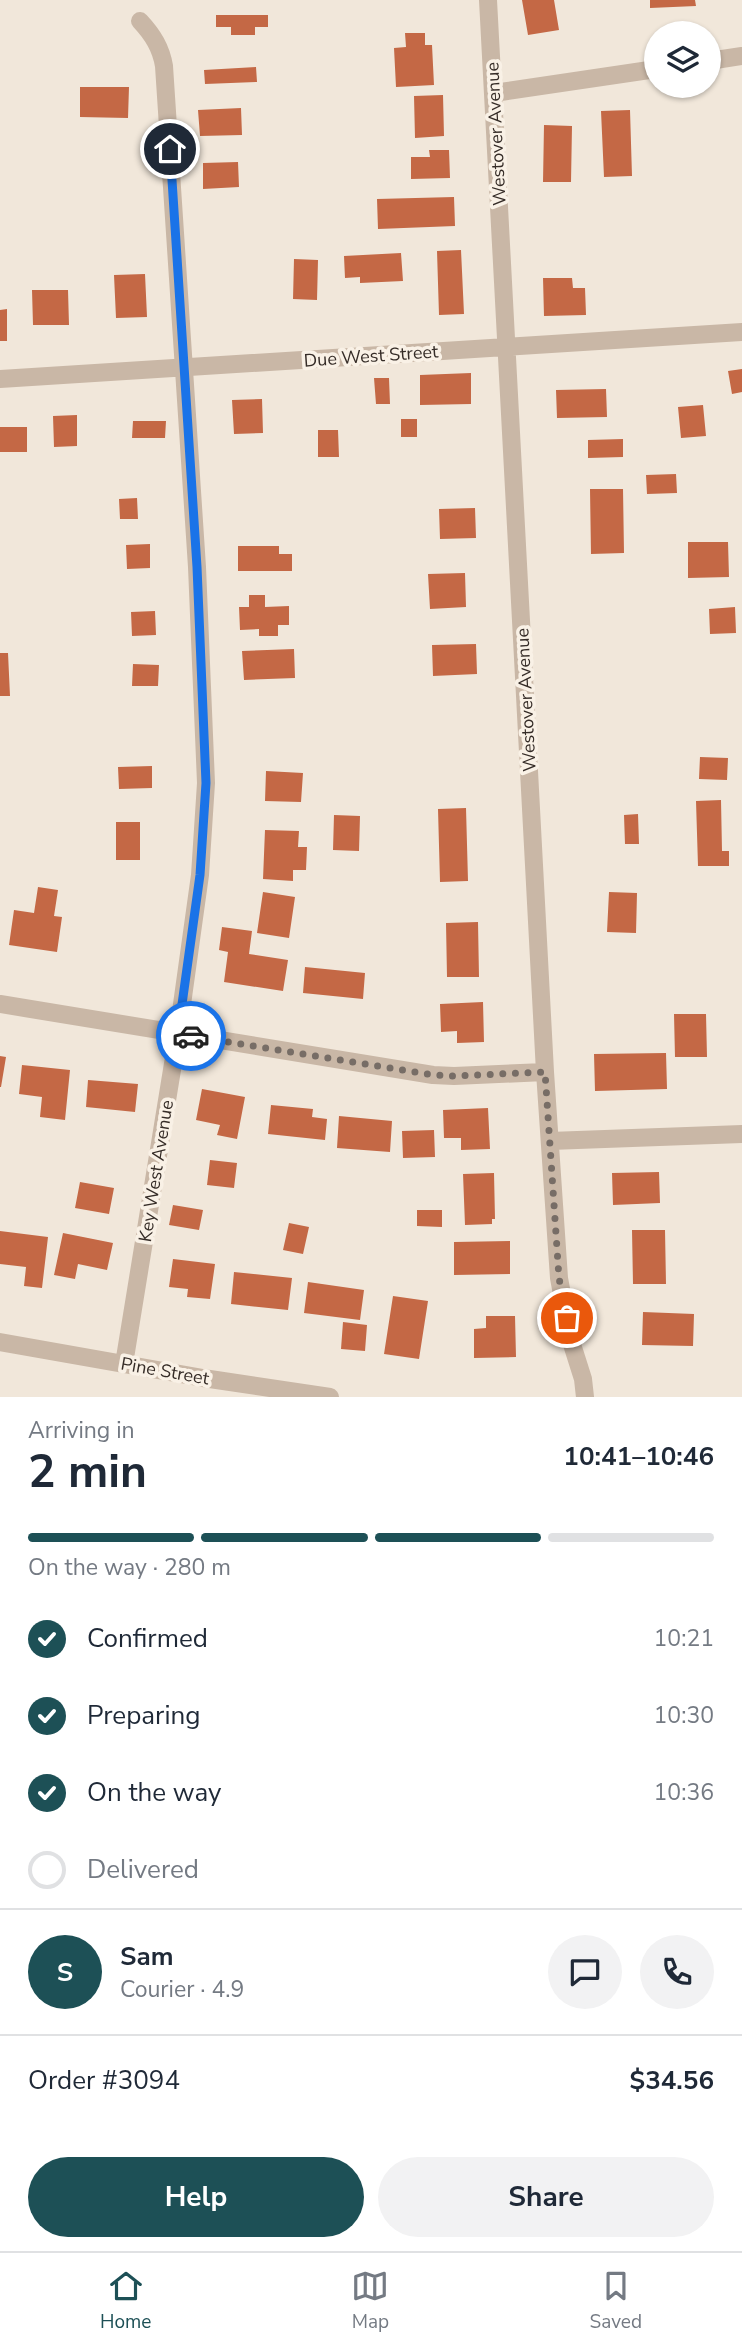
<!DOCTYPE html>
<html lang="en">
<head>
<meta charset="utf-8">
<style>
	body { margin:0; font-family:"Nunito Sans",sans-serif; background:#f2f2f3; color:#1f2937; height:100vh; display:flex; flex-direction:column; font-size:26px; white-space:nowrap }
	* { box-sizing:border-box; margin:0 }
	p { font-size:23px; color:#747a83 }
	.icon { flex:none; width:38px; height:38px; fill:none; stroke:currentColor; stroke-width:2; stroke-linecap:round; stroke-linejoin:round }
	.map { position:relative; height:1397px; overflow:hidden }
	.sheet { display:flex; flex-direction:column; background:#fff; flex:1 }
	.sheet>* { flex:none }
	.buttons { position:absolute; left:644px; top:21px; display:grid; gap:14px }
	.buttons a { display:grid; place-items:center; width:77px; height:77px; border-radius:50%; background:#fff; box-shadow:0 2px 5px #0004; font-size:35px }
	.pin { position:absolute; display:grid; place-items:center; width:60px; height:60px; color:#fff; margin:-30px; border:4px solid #fff; border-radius:50%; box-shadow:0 2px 7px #0007 }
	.courier { position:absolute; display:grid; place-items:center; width:70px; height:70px; margin:-35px; border:5px solid #1a73e8; border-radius:50%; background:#fff; color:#222; box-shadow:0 2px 9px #0007 }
	.head em { font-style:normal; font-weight:700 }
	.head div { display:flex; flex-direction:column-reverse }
	.head { display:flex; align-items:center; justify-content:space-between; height:119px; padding:0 28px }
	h1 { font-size:46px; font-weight:700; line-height:52px }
	.bar { display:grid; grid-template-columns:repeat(4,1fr); gap:10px 7px; align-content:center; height:84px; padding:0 28px }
	.bar i { height:9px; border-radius:5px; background:#e0e1e3 }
	.bar .on { background:#1d5056 }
	.bar p { grid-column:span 4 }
	.line { display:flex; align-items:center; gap:18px; padding:0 28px; border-top:2px solid #e0e1e3 }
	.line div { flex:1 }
	.round { display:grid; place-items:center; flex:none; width:74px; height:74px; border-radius:37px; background:#f2f2f3 }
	ol { padding:0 28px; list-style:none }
	li { display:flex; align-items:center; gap:21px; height:77px }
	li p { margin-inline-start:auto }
	li .icon { padding:7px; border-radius:50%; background:#1d5056; color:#fff; stroke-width:4 }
	li:last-child { color:#747a83 }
	li i { width:38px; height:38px; border:4px solid #e0e1e3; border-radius:50% }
	.primary-button { display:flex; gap:14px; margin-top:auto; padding:14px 28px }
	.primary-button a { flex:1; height:80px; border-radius:42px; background:#1d5056; color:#fff; font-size:28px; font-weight:700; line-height:80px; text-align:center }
	.primary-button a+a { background:#f2f2f3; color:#1f2937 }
	.tabs { display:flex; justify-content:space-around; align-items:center; height:98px; border-top:2px solid #e0e1e3; background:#fff; font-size:19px; color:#747a83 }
	.tabs a { display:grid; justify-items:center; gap:4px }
	.tabs .on { color:#1d5056 }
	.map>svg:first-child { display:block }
	.building { fill:#c46845 }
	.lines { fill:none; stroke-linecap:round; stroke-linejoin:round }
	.minor { stroke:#c9b7a6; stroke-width:18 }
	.done { stroke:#776d66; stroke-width:7; stroke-dasharray:0 12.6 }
	.route { stroke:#1a73e8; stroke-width:9 }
	.labels { text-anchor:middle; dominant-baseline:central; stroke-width:7; stroke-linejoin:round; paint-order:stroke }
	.street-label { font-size:18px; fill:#352c27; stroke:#f9f1e6 }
</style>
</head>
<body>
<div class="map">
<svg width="742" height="1397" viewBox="0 0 742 1397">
	<rect width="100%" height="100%" fill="#f1e7da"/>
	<path class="building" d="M522,0H554L559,30L528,35Z
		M650,0H695L696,6L650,8Z
		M216,15H268V27H255V35H231V27H216Z
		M405,33H425V45H432L434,85L396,87L394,48L406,47Z
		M256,67L257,82L205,84L204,70Z
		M80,87H129L128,118L80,117Z
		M443,95L444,136L415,138L414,96Z
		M241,108L242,135L200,136L198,110Z
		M630,110L632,176L604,177L601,111Z
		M544,125L572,126L571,182H543Z
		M429,150H449L450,178L411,179V157H430Z
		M238,162L239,187L203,189V163Z
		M454,197L455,226L378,229L377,199Z
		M461,250L464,314L439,315L437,251Z
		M401,253L403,281L360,283V277L345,278L344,256Z
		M294,259L318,260L317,300L293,299Z
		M145,274L147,317L116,318L114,275Z
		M543,278H572L573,288H585L586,315L544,316Z
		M32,290H68L69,325H33Z
		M7,309V341H0V310Z
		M742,369V392L732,394L728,371Z
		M471,373V404L420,405V375Z
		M374,378H389L390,404H376Z
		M606,389L607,417L557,418L556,390Z
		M262,399L263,433L234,434L232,400Z
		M703,405L706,436L681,438L678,407Z
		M77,415V446L54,447L53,416Z
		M401,419H417V437H401Z
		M133,421H166L165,438H132Z
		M0,427H27V452H0Z
		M318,430H338L339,457H318Z
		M623,439V457L588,458V440Z
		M676,474L677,493L647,494L646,475Z
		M590,489H623L624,553L591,554Z
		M137,498L138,519H120L119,499Z
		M475,508L476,538L440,539L439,509Z
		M688,542H728L729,577L688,578Z
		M150,544V568L127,569L126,545Z
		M238,546H279V554H292V571H238Z
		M465,573L466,607L430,609L428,574Z
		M249,595H265V607L289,606V625H278V636H259V629L240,630L239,607H249Z
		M735,607L736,633L710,634L709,609Z
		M155,611L156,635L132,636L131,612Z
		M476,644L477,674L433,676L432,645Z
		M294,649L295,678L244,680L242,651Z
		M0,653H8L10,696H0Z
		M133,664L159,665L158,686H132Z
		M700,757L728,758L727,780L699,779Z
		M152,766V788L119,789L118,767Z
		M266,771L303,773L301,802L265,801Z
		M721,800L722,851H729V866H698L696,801Z
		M466,808L468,881L440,882L438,809Z
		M638,814L639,844H625L624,815Z
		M334,815L360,816L359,851L333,850Z
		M116,822H140V860H116Z
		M265,830L299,831L298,847H307L306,870H293V881L263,879Z
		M38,887L58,890L54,916L62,917L57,952L9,945L14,910L34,913Z
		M263,892L295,897L289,938L257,933Z
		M609,892L637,893L636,933L607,932Z
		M478,922L479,977H447L446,923Z
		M222,927L252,931L249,954L288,960L283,991L224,982L228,952L219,950Z
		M305,967L365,973L363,999L303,993Z
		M483,1002L484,1042L457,1043V1031L441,1032L440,1004Z
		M674,1014H706L707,1057H675Z
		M666,1053L667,1089L595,1091L594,1054Z
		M0,1056L6,1057L1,1087H0Z
		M22,1065L70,1070L65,1120L40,1117L42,1097L19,1094Z
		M88,1080L138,1084L135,1112L86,1107Z
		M202,1089L245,1097L237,1139L217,1135L220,1125L196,1120Z
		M271,1105L313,1109L312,1117L327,1119L325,1140L268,1134Z
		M488,1108L490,1149L461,1150V1138H444L443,1110Z
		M339,1116L392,1121L390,1152L337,1148Z
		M434,1130L435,1157L403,1158L402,1131Z
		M210,1160L237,1163L234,1188L207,1185Z
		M659,1172L660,1203L613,1205L612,1173Z
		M494,1173L495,1219H492V1224L465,1225L463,1174Z
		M80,1182L114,1188L109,1214L75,1208Z
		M173,1205L203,1210L199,1230L169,1225Z
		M417,1210H442V1227L417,1226Z
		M289,1223L309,1227L303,1254L283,1250Z
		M632,1230H665L666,1284H633Z
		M0,1231L48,1237L42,1288L24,1286L26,1267L0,1264Z
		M63,1233L113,1243L107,1270L78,1264L75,1279L54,1275Z
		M510,1241V1274L454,1275V1242Z
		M173,1259L215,1264L210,1299L187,1297L188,1289L169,1287Z
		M234,1272L292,1278L288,1310L231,1304Z
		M308,1282L364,1290L360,1320L304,1313Z
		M393,1296L428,1301L419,1359L384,1354Z
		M643,1312L694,1314L693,1346L642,1345Z
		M486,1316H515L516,1357L474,1358V1329L486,1328Z
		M343,1322L367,1325L365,1351L341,1349Z"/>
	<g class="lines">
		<path class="minor" d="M488,0L545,1072L559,1278L570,1338L583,1379L585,1397
			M709,61L742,56
			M494,93L656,69
			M0,379L742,332
			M0,1004L433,1075L454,1076L545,1072
			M550,1141L742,1134
			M0,1342L203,1378L330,1397
			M124,1364L178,1033L200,875L206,783L197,567L164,66C161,48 153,35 140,21"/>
	</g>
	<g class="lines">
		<path class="done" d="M191,1036L433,1075L454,1076L545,1072L559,1278L567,1318"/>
		<path class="route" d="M170,149L197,567L206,783L200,875L178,1033L191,1036"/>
	</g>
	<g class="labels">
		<g class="street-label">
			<text transform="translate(496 134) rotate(-93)">Westover Avenue</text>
			<text transform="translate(371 356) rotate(-4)">Due West Street</text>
			<text transform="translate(526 700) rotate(-93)">Westover Avenue</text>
			<text transform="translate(156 1171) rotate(-81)">Key West Avenue</text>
			<text transform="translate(165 1371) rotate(10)">Pine Street</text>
		</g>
	</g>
</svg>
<div class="buttons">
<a><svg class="icon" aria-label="layers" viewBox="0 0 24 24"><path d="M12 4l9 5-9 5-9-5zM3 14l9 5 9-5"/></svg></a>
</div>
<div class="pin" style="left:567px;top:1318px;background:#ea580c"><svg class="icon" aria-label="bag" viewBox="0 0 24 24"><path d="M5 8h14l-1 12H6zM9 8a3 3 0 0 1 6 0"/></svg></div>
<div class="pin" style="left:170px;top:149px;background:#1f2937"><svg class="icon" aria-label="home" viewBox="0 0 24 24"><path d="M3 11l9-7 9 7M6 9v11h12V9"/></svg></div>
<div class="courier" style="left:191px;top:1036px"><svg class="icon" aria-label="car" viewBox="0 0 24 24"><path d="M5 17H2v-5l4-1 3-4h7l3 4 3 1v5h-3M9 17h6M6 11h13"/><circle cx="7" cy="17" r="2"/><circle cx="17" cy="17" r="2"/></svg></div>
</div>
<section class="sheet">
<div class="head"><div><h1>2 min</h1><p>Arriving in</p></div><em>10:41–10:46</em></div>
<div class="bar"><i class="on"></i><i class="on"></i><i class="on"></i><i></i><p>On the way · 280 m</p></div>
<ol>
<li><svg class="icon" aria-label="check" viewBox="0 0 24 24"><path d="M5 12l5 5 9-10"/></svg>Confirmed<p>10:21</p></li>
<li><svg class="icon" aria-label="check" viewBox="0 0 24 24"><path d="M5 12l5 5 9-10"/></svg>Preparing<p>10:30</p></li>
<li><svg class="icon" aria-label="check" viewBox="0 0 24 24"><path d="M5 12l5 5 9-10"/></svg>On the way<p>10:36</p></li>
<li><i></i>Delivered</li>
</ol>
<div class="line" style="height:126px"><b class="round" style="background:#1d5056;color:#fff">S</b><div><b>Sam</b><p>Courier · 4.9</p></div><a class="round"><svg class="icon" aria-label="chat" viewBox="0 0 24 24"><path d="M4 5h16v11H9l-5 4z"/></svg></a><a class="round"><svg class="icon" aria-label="phone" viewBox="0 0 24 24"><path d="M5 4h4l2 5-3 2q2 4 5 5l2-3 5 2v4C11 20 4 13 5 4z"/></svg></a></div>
<div class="line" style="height:91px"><div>Order #3094</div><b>$34.56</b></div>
<div class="primary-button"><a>Help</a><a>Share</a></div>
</section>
<nav class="tabs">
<a class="on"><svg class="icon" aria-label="home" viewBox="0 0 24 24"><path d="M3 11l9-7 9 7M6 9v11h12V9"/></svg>Home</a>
<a><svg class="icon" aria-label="map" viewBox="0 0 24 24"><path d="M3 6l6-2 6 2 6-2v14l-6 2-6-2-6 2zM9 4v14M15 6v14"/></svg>Map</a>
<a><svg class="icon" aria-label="saved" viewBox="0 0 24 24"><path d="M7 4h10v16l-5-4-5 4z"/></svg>Saved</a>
</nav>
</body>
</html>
